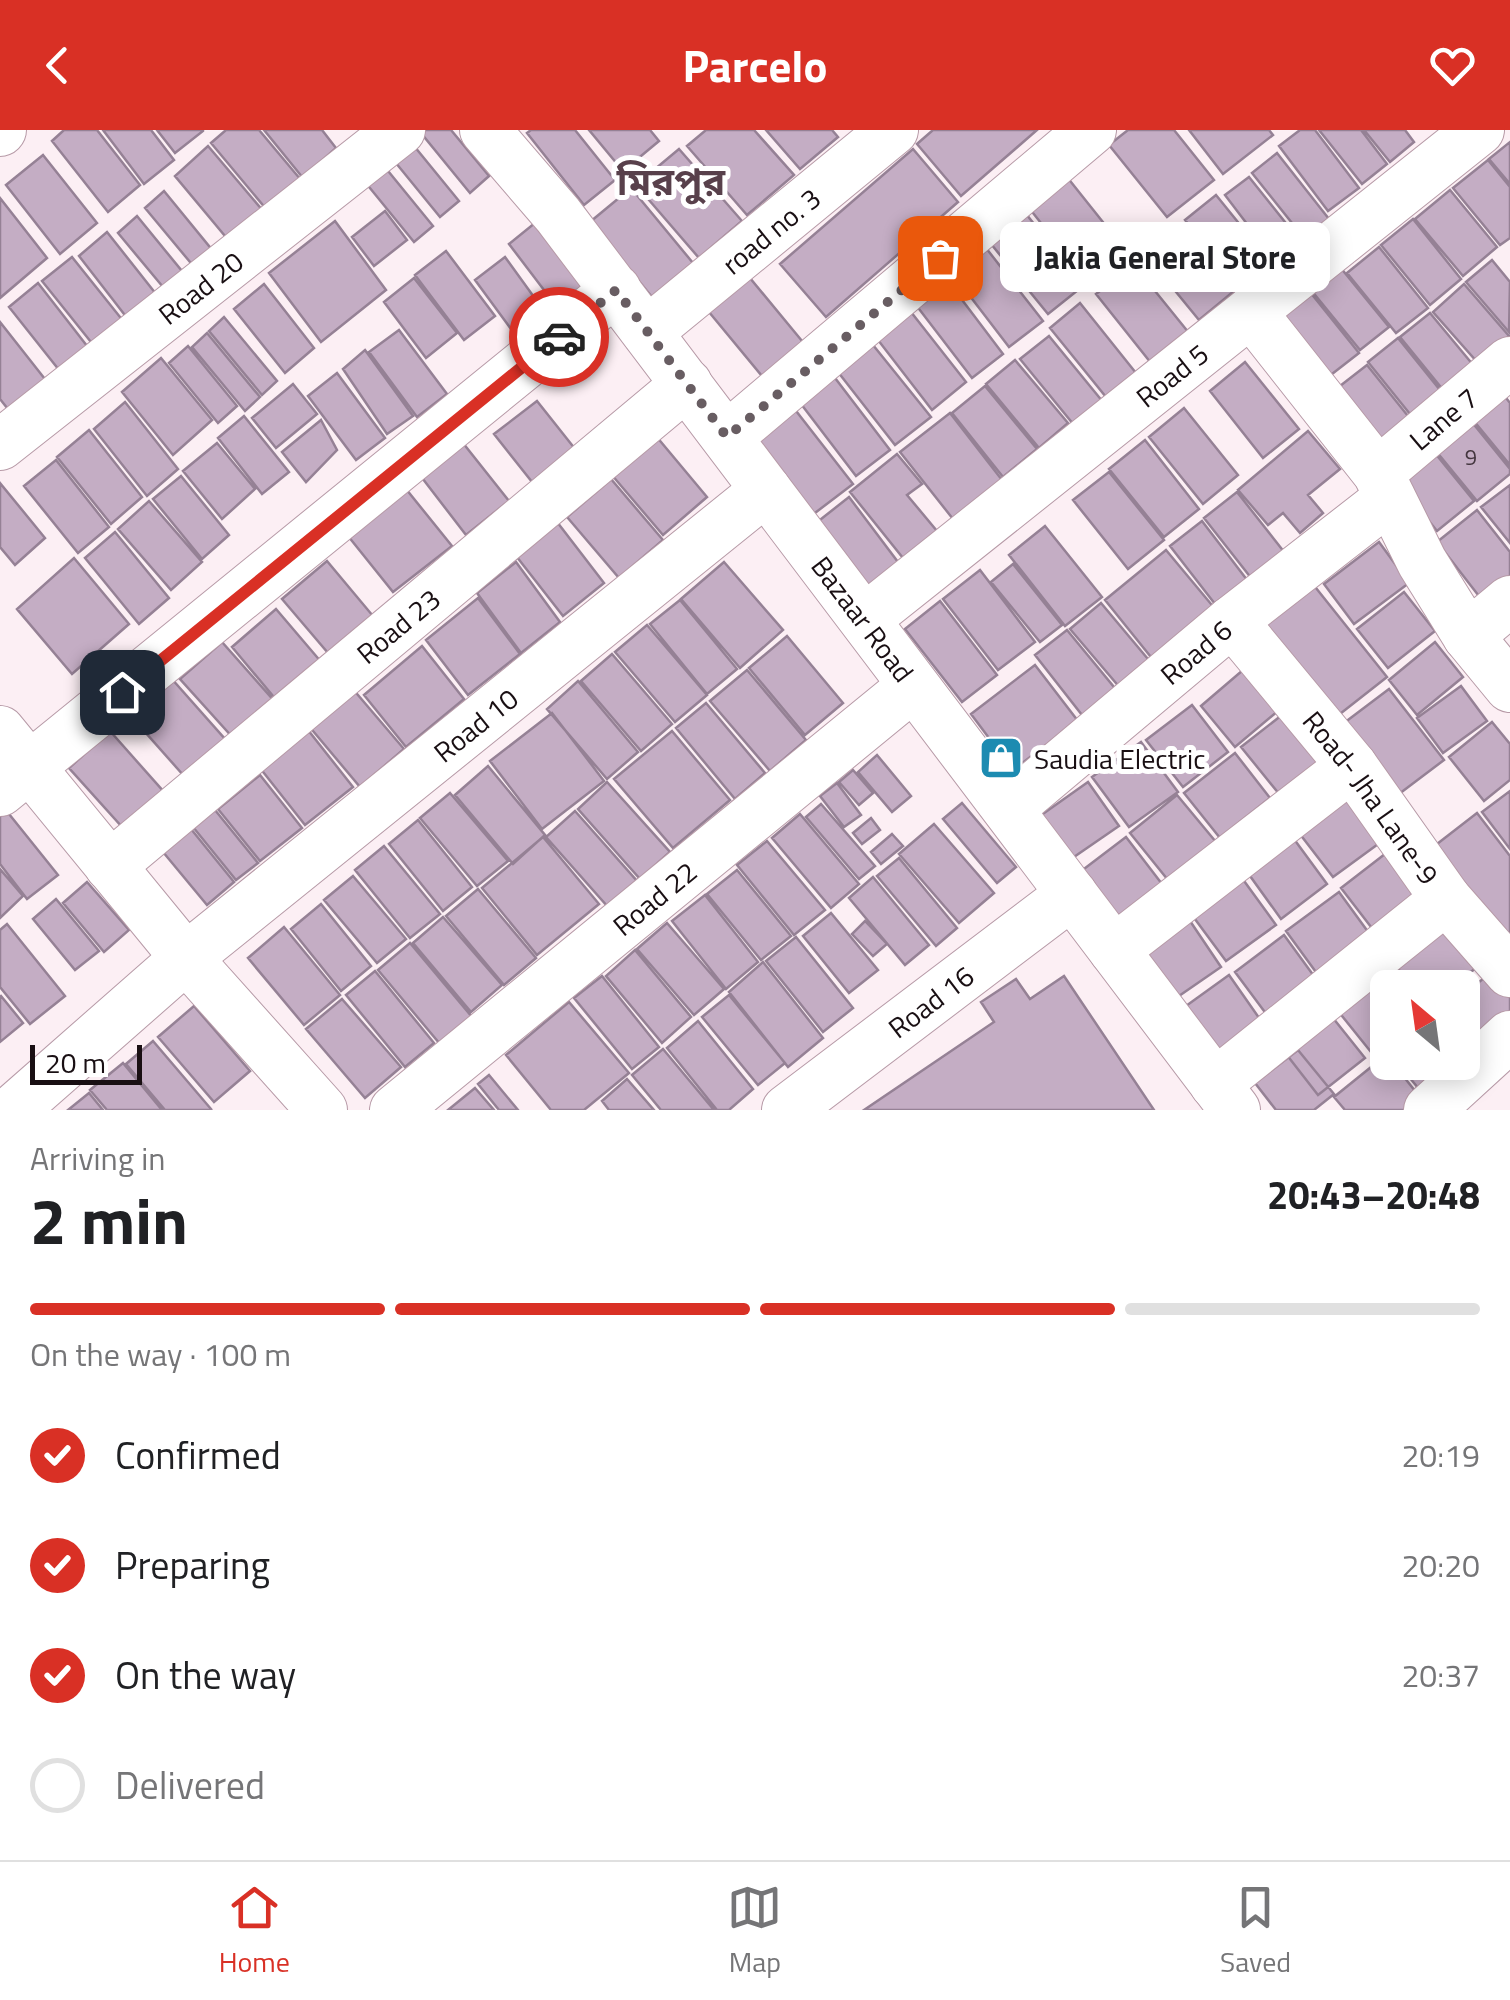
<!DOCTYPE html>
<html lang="en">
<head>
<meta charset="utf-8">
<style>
	body { margin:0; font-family:"Titillium Web","Noto Sans Bengali",sans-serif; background:#f6f6f6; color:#202124; height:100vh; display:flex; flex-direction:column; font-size:38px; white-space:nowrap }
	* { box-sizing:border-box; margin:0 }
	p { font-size:32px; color:#757577 }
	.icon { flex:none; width:55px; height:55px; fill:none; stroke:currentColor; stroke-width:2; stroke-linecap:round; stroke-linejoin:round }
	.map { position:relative; height:980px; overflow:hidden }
	.drawer { display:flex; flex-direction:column; background:#fff; flex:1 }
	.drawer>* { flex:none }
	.needle { width:65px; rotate:331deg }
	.buttons { position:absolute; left:1370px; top:840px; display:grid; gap:20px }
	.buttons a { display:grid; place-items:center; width:110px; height:110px; border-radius:15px; background:#fff; box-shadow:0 5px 25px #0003; font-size:50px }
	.scale { position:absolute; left:30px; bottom:25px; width:112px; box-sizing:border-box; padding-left:10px; border:5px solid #190f13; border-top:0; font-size:28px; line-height:35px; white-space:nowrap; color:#190f13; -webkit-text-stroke:8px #fff; paint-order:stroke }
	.pin { position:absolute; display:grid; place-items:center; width:85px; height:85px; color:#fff; margin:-42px; border-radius:20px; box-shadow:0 5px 15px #0006 }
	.courier { position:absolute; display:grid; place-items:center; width:100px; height:100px; margin:-50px; border:8px solid #d93025; border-radius:50%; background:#fff; color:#222; box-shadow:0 2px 12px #0007 }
	.bubble { position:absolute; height:70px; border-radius:15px; background:#fff; box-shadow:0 5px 25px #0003; font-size:32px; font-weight:700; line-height:70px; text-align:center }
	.headline em { font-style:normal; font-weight:700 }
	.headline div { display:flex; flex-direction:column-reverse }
	.headline { display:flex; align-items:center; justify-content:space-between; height:170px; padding:0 30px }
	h1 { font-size:65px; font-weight:700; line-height:75px }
	.bar { display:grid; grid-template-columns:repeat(4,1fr); gap:15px 10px; align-content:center; height:120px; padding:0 30px }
	.bar i { height:12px; border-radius:8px; background:#e0e0e0 }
	.bar .selected { background:#d93025 }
	.bar p { grid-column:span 4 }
	ol { padding:0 30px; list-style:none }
	li { display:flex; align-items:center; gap:30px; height:110px }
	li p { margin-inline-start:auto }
	li .icon { padding:10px; border-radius:50%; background:#d93025; color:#fff; stroke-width:4 }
	li:last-child { color:#757577 }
	li i { width:55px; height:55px; border:5px solid #e0e0e0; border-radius:50% }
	header { display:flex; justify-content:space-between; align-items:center; height:130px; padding:0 30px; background:#d93025; color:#fff; font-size:45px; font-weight:700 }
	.dock { display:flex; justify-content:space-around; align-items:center; height:140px; border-top:2px solid #e0e0e0; background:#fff; font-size:28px; color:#757577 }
	.dock a { display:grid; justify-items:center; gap:5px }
	.dock .selected { color:#d93025 }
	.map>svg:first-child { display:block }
	.building { fill:#c4adc4; stroke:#958195; stroke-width:2.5 }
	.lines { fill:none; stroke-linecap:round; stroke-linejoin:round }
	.minor-casing { stroke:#b79aa7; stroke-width:52 }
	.minor { stroke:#fff; stroke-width:50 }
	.done { stroke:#685d62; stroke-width:10; stroke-dasharray:0 18 }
	.route { stroke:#d93025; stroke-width:12 }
	.labels { text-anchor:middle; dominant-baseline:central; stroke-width:10; stroke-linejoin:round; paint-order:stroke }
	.number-label { font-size:22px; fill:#44363f }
	.street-label { font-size:28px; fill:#190f13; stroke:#fff }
	.poi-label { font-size:28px; fill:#190f13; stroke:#fff; text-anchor:start }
	.district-label { font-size:38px; font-weight:bold; fill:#58404b; stroke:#fff }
</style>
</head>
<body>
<header><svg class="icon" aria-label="back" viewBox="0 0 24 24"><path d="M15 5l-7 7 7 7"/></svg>Parcelo<svg class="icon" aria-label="heart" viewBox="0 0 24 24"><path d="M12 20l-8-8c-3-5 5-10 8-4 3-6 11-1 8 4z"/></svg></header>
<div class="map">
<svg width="1510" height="980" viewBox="0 0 1510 980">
	<rect width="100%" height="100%" fill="#fceff4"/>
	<path class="building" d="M64,0H97L140,55L108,82L52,11Z
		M103,0H151L174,30L144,54Z
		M157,0H203V1L175,23Z
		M226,0H259L301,50L267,80L211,13Z
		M264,0H322L336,18L303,48Z
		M424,0H451L489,46L470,63L421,3Z
		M531,0H575L615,50L584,75L527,3Z
		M589,0H650L659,11L623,41Z
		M706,0H754L794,45L747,85L687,16Z
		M766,0H832L838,7L800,39Z
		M933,0H1037L961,66L917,14Z
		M1128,0H1174L1214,50L1167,87L1109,15Z
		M1189,0H1269L1273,5L1223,44Z
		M1300,0H1315L1359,58L1328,81L1279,16Z
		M1319,0H1361L1387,34L1362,54Z
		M1364,0H1405L1414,12L1390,32Z
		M410,11L459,71L440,87L391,27Z
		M1510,12V54L1489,29Z
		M208,16L264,82L230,112L175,46Z
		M679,19L742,91L699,128L636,55Z
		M913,19L958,72L826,187L780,134Z
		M1277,23L1329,89L1304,108L1252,43Z
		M43,25L97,93L60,124L6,55Z
		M1488,30L1510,57V108L1500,115L1453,58Z
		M384,36L433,96L414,112L365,52Z
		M1067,47L1126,121L1088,152L1029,78Z
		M1249,47L1301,112L1276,132L1225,65Z
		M631,58L693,133L652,167L590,92Z
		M1450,60L1497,117L1463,146L1415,89Z
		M164,61L213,121L195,138L145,78Z
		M1216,65L1271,133L1240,158L1185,90Z
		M0,68L47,128L0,168Z
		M1023,80L1083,156L1048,184L987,109Z
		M385,81L407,110L374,136L352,107Z
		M546,84L601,155L563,185L509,114Z
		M137,86L186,146L168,163L118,103Z
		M1413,89L1461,149L1430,175L1381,115Z
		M335,91L386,160L321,212L269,143Z
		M1181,94L1234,161L1199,190L1145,124Z
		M107,102L160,169L131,193L79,126Z
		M1379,117L1428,178L1396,203L1347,143Z
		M986,118L1043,191L1009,217L953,144Z
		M446,121L495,186L464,210L415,145Z
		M72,127L128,197L99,222L42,151Z
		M505,127L552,192L522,214L475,150Z
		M1492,130L1510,152L1509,202L1466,152Z
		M1134,135L1189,203L1151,233L1096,164Z
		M1340,137L1389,197L1360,220L1311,160Z
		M745,142L807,217L766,251L704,176Z
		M414,148L457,203L426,228L384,172Z
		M947,150L1003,224L972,248L916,175Z
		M38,153L91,221L63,245L9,177Z
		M264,154L314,218L285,243L234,179Z
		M1464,154L1509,206L1478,233L1433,182Z
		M1310,162L1359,223L1323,251L1274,191Z
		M1080,173L1136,243L1106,267L1050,198Z
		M911,182L966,252L932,280L878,210Z
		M1430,183L1474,236L1444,261L1400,207Z
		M224,187L277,251L262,265L209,201Z
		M0,192L52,258L15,288L0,269Z
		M399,200L447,264L417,287L369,222Z
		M207,203L260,267L245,281L192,217Z
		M1049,206L1103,272L1074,295L1020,229Z
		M1398,208L1444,265L1414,289L1368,232Z
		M873,215L931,287L895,315L838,242Z
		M188,216L237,276L218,293L169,233Z
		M365,220L413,286L387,304L343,239Z
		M161,228L212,290L173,325L122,262Z
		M1015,230L1068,293L1039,318L986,254Z
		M1245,232L1299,299L1263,328L1210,261Z
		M1367,235L1412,291L1376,320L1331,263Z
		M337,243L385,308L356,330L308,266Z
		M832,244L890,320L856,346L798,270Z
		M293,254L317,284L276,318L252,288Z
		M985,256L1037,319L1003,347L952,283Z
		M1500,260L1510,273V335L1469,285Z
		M537,271L587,334L544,367L494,304Z
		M125,272L178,339L147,366L94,299Z
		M793,277L853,354L811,386L752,309Z
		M1184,278L1238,345L1203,374L1149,307Z
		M950,283L1002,350L953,389L900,322Z
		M244,286L289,342L262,364L218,308Z
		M1467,286L1510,339V344L1477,371L1431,315Z
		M321,290L337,320L306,352L282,322Z
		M89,300L142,367L111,394L57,327Z
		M1308,301L1340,339L1308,365L1323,383L1300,403L1283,383L1268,395L1238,360Z
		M656,306L707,367L663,405L611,344Z
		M459,308L509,371L466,405L416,340Z
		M1145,310L1199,379L1164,407L1109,339Z
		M217,313L255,359L222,389L183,341Z
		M1430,317L1474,371L1437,401L1393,346Z
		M897,324L922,354L907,365L937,401L903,428L850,362Z
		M56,330L109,397L78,423L24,356Z
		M1109,342L1164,410L1128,439L1073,370Z
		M181,346L229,405L202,429L153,369Z
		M611,349L663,410L619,448L567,387Z
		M0,353L45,408L15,435L0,417Z
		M402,354L452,416L393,462L344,401Z
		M1510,355V413L1481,377Z
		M1237,362L1292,432L1259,458L1204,388Z
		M849,367L901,436L862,465L811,397Z
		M149,371L202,432L171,460L118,399Z
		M1477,380L1510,422V447L1482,470L1437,412Z
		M554,388L604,453L563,486L513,422Z
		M1202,391L1254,459L1222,483L1170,416Z
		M1045,396L1102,467L1065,496L1009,425Z
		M115,402L169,468L139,494L85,428Z
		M1379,412L1409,453L1354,494L1324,454Z
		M1166,420L1221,486L1159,537L1105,470Z
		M74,428L129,494L72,544L17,479Z
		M327,431L378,492L334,530L282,469Z
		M516,432L560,492L521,523L477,463Z
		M724,432L783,500L740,538L681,469Z
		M1013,434L1062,495L1040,512L991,452Z
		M980,440L1035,512L998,540L943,469Z
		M1312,453L1387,547L1331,591L1257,497Z
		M1404,462L1435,501L1388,538L1357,499Z
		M478,468L520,524L468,565L426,510Z
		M680,470L737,539L707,564L650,494Z
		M940,471L997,545L962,572L905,499Z
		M1101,473L1158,541L1127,566L1070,499Z
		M276,479L328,540L283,578L232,517Z
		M647,495L707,565L675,592L615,522Z
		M1067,500L1123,568L1093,599L1035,525Z
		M787,506L843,573L805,605L749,538Z
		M222,512L276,573L235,610L180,549Z
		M1435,512L1463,547L1417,585L1389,550Z
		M422,516L464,569L406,617L364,565Z
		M612,524L672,594L641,621L581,551Z
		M1250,534L1285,575L1235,617L1201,576Z
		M1035,535L1078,591L1013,640L971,584Z
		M747,540L806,610L770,641L710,571Z
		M171,548L225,609L184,646L130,585Z
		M578,551L638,622L607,649L547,579Z
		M1461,556L1487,591L1443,623L1417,588Z
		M352,558L404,619L360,657L308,595Z
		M1389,559L1444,630L1395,667L1340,596Z
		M706,573L765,643L735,669L676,598Z
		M1192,575L1228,622L1183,657L1146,610Z
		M1287,581L1325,629L1280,665L1241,617Z
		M552,583L604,651L542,699L490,631Z
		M1492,592L1510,614V650L1484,671L1449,627Z
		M308,600L353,657L305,695L260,638Z
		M110,601L164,662L123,698L69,638Z
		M672,601L730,670L673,718L614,649Z
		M1141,612L1178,662L1129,697L1092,647Z
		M1235,623L1270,668L1220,708L1184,663Z
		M877,625L911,666L892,682L858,642Z
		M488,636L545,705L513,734L455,665Z
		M853,640L873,663L859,675L839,652Z
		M260,645L302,698L260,731L218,679Z
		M607,652L670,722L640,749L578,679Z
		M1088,652L1119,696L1071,729L1040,686Z
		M837,653L861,685L844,697L820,666Z
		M1348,660L1385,709L1333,747L1296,699Z
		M1510,661V719L1482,682Z
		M450,663L508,731L477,756L420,688Z
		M1177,665L1216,712L1168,750L1130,703Z
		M962,673L1016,737L997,753L943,689Z
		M821,674L875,736L859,749L806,687Z
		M5,679L58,745L27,769L0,734V683Z
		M215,680L258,733L236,750L193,697Z
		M575,681L637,751L608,777L546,707Z
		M1477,683L1510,726V823L1428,721Z
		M800,684L859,754L831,778L772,708Z
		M871,688L880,700L862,714L853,703Z
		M418,690L472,757L443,781L389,714Z
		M934,694L994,763L959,793L899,724Z
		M191,699L234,752L207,775L163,722Z
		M892,704L903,716L881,734L871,722Z
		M1291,705L1327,754L1281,789L1245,739Z
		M543,707L599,774L537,825L482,758Z
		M1126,707L1162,754L1116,789L1080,742Z
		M767,711L825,780L794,805L737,735Z
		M384,716L440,784L410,808L355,740Z
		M1394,717L1431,765L1378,806L1341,758Z
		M899,728L957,798L936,816L877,746Z
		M0,739L23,766L0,788Z
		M737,740L791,806L761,830L707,764Z
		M1239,744L1276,795L1226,831L1189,781Z
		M353,746L406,809L377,833L324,770Z
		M873,747L929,815L905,835L849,768Z
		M87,752L129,800L104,822L63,773Z
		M478,759L536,828L504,855L446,786Z
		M1339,762L1374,810L1321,849L1286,801Z
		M705,765L758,832L726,859L672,791Z
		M56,769L99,821L75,840L33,789Z
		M321,774L371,836L341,861L291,799Z
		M831,783L878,840L849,863L803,806Z
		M1186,785L1221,837L1176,868L1140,817Z
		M443,787L502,855L471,882L413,813Z
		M1445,788L1482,833L1451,858H1413L1392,831Z
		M865,791L887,814L873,826L852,804Z
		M667,793L724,859L694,885L637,819Z
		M7,794L65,866L30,894L0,857V800Z
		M284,797L340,865L304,895L248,828Z
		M1284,805L1319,853L1270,889L1235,842Z
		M796,807L853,878L823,902L766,831Z
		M410,813L472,887L440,914L378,840Z
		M635,820L691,887L662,913L606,846Z
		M763,832L823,908L788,937L729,862Z
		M1386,836L1403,858H1388V908L1371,922L1334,876Z
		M1495,839L1510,858V907L1479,932L1462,911V866Z
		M375,841L434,913L405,937L346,865Z
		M1229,845L1264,895L1214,930L1179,881Z
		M602,846L659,917L632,939L574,868Z
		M1064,846L1154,980H864L994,892L981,872L1016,849L1030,869Z
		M729,865L785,933L758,955L702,887Z
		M1,866L23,893L0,912V867Z
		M342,869L401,937L365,968L306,899Z
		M569,872L629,943L584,980H551L506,925Z
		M194,876L250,941L214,972L158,907Z
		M1329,883L1365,928L1318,965L1283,920Z
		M698,891L753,959L729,980H717L667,918Z
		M153,911L211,979L209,980H165L126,934Z
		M1462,914L1479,935L1431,974L1397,932H1462Z
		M663,919L714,980H661L632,945Z
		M1298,920L1334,964L1314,980H1276L1255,953Z
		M1386,925L1388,932H1392L1427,976L1423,980H1345L1334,967Z
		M123,933L162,980H107L90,960Z
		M489,945L518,980H499L478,954Z
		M627,949L654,980H609L602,971Z
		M475,958L494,980H448Z
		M89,963L103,980H68Z"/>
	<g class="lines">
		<defs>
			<g id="minor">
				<path id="s1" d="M485,0L558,85L1235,980"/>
				<path d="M0,1L1,0"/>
				<path d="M1251,182L1378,343L1422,432L1468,506L1510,557"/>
				<path id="s2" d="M647,202L893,0"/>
				<path d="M727,307L1091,0"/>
				<path id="s3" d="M0,315L400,0"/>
				<path id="s4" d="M1378,343L1510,232"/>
				<path id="s5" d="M865,489L1479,0"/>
				<path id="s6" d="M1232,491L1352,636L1446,769L1510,842"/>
				<path d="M1468,506L1510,471"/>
				<path d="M0,601L186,828L322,980"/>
				<path d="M0,661L616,160"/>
				<path id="s7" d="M1008,679L1232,491L1390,368"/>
				<path id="s8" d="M110,736L687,254"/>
				<path d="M1114,820L1352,636"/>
				<path d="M1215,954L1446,769"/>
				<path id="s9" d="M13,980L186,828L766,360"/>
				<path id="s10" d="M395,980L913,556"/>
				<path id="s11" d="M787,980L1072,764"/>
				<path d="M1429,980L1510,906"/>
			</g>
		</defs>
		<use href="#minor" class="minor-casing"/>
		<use href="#minor" class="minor"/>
	</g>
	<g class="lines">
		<path class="done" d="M559,207L616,160L727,307L940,128"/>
		<path class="route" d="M122,562L559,207"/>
	</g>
	<defs>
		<symbol id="shop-square" viewBox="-11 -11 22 22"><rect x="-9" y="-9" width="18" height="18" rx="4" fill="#1c8bb1" stroke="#fff"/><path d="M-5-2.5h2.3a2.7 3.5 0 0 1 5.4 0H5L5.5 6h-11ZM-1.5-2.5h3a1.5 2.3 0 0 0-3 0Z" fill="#fff"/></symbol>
	</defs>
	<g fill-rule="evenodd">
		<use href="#shop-square" x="976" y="603" width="50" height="50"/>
	</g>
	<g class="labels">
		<g class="number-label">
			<text x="1471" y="327">9</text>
		</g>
		<g class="street-label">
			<text stroke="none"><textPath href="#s2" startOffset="160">road no. 3</textPath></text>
			<text stroke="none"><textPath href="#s3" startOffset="255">Road 20</textPath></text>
			<text stroke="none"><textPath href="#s5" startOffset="392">Road 5</textPath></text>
			<text stroke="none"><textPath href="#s4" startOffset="85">Lane 7</textPath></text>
			<text stroke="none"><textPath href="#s1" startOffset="618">Bazaar Road</textPath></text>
			<text stroke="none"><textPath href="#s8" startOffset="375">Road 23</textPath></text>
			<text stroke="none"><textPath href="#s7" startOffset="245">Road 6</textPath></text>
			<text stroke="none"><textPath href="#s9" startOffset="602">Road 10</textPath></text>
			<text stroke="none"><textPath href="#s6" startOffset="225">Road- Jha Lane-9</textPath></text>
			<text stroke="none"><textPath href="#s10" startOffset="335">Road 22</textPath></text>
			<text stroke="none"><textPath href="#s11" startOffset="180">Road 16</textPath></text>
		</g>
		<g class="poi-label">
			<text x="1034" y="628">Saudia Electric</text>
		</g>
		<g class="district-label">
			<text x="671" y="51">মিরপুর</text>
		</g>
	</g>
</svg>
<div class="buttons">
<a><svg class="needle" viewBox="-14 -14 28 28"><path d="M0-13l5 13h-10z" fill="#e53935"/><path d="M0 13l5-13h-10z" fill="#757577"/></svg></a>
</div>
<div class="scale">20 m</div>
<div class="pin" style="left:940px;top:128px;background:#ea580c"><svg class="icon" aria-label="bag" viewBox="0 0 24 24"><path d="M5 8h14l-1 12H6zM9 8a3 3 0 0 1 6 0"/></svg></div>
<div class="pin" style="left:122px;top:562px;background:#1f2937"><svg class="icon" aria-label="home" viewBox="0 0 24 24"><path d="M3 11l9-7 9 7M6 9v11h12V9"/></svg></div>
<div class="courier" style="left:559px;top:207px"><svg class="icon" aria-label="car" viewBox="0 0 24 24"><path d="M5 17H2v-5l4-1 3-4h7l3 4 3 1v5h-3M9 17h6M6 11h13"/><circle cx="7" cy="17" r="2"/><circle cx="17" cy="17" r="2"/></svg></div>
<div class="bubble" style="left:1000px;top:92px;width:330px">Jakia General Store</div>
</div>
<section class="drawer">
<div class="headline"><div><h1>2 min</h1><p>Arriving in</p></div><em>20:43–20:48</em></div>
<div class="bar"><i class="selected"></i><i class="selected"></i><i class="selected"></i><i></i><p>On the way · 100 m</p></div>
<ol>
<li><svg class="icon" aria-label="check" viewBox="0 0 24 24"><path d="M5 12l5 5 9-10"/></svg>Confirmed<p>20:19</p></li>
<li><svg class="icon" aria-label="check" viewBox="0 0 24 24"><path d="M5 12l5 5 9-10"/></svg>Preparing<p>20:20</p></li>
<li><svg class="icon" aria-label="check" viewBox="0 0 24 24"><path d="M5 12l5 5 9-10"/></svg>On the way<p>20:37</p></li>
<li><i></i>Delivered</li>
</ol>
</section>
<nav class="dock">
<a class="selected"><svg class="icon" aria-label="home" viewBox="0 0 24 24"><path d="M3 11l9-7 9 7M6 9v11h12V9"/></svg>Home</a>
<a><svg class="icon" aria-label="map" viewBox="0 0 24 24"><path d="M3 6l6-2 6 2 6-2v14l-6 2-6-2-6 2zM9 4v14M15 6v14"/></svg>Map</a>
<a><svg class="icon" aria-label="saved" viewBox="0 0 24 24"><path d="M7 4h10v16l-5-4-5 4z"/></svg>Saved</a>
</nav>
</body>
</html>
